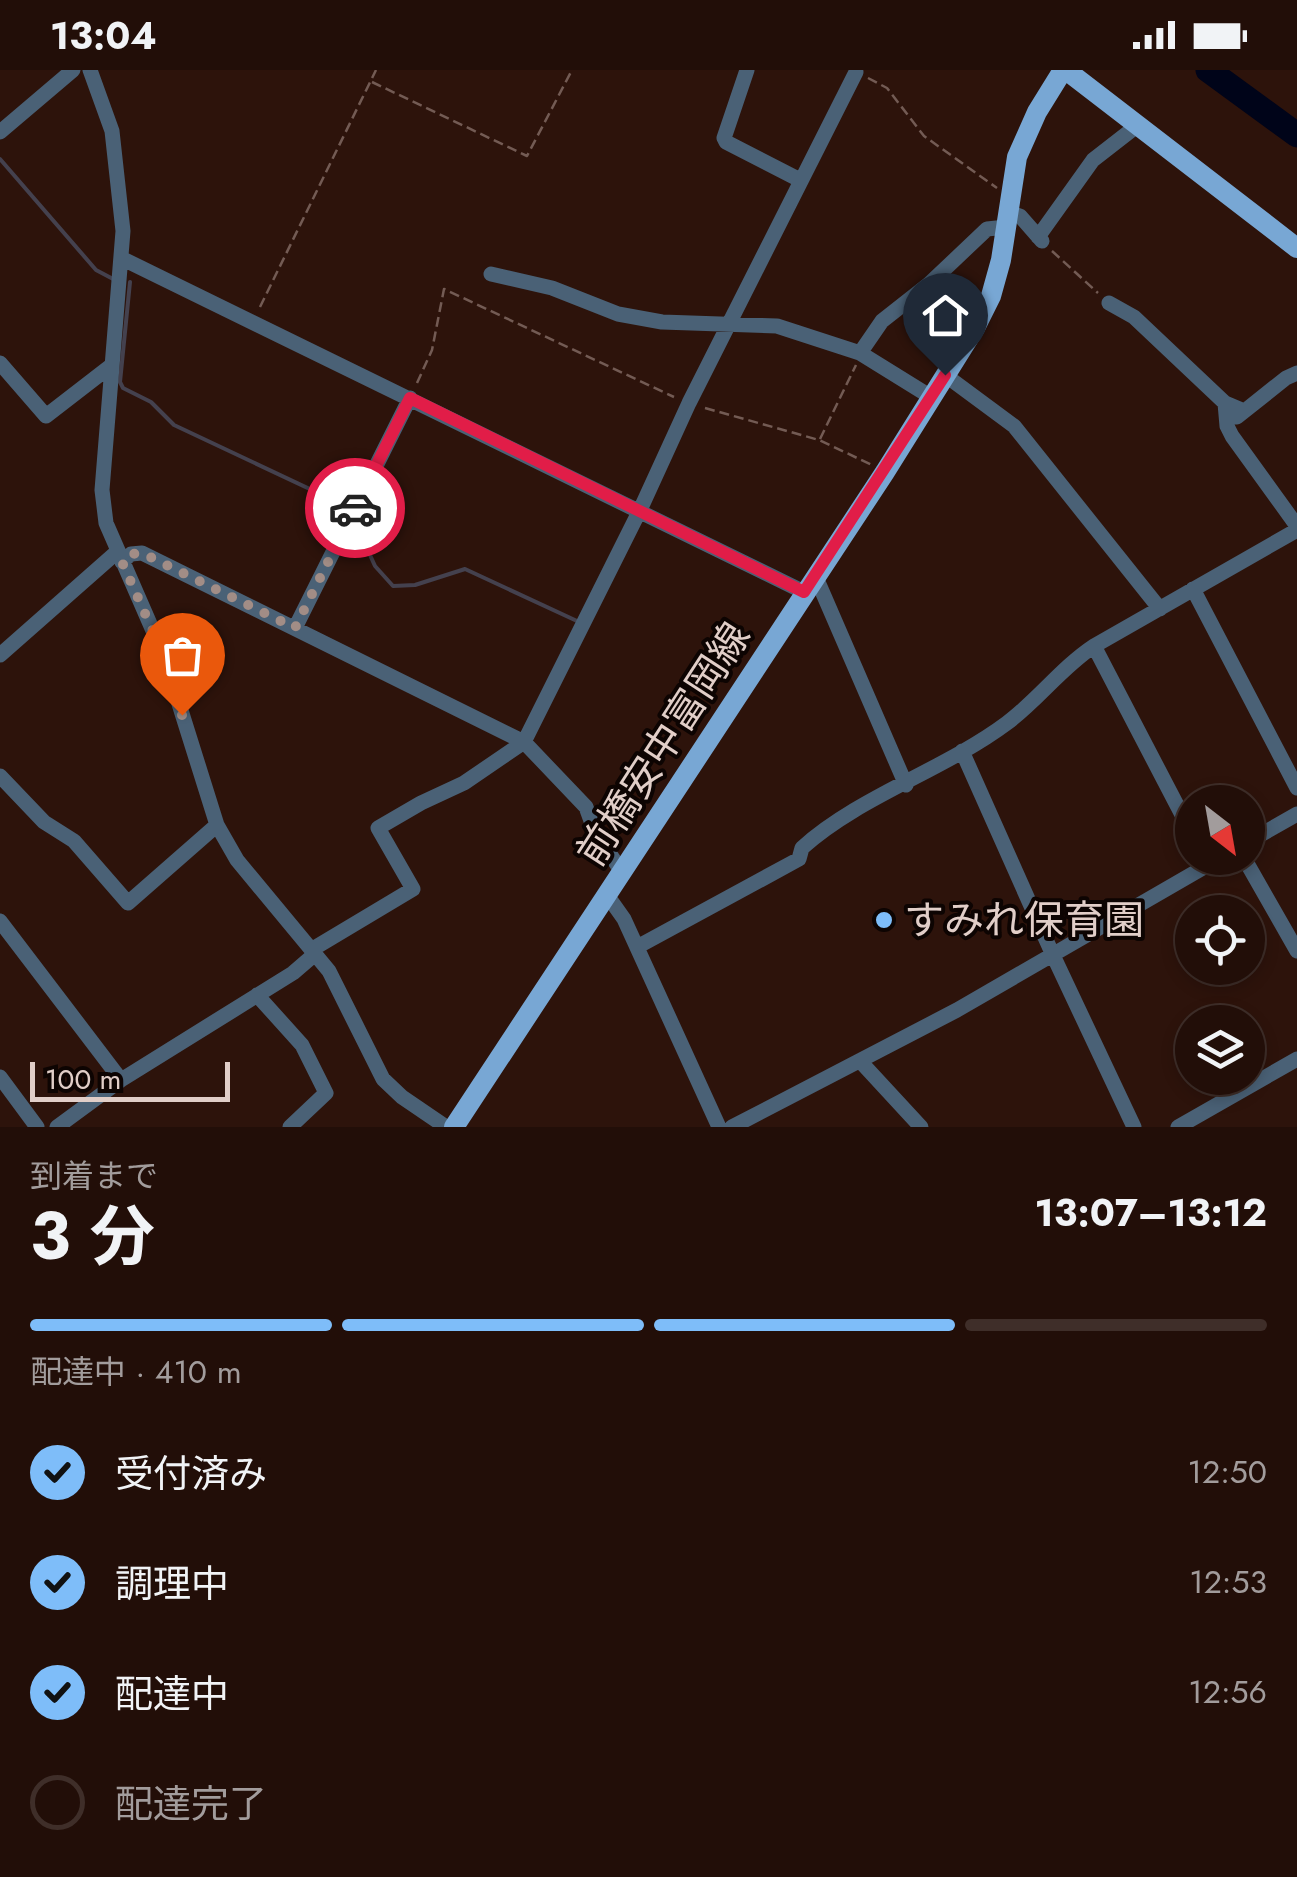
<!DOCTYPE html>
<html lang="ja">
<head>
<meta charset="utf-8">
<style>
	body { margin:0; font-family:Jost,"Noto Sans JP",sans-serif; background:#2e1c16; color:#f1f3f6; height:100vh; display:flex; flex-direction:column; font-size:38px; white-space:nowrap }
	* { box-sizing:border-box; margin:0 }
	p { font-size:32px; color:#a29c9c }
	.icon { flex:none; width:55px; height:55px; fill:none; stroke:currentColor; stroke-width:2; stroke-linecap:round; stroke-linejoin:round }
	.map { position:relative; height:1057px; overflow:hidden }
	.sheet { display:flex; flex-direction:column; background:#220e08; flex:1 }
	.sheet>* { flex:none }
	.needle { width:65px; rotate:149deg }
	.tools { position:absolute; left:1175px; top:715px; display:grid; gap:20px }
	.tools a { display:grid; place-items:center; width:90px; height:90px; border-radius:50%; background:#220e08; box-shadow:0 5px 15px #0003,0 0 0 2px #3f2e29; font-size:50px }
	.scale { position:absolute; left:30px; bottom:25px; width:200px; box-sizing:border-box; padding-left:10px; border:5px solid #e1cec8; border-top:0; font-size:28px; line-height:35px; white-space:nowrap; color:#e1cec8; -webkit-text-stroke:8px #0d0402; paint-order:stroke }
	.pin { position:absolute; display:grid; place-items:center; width:85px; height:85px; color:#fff; margin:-102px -42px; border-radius:50% 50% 50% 0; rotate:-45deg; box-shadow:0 0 10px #0007 }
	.pin .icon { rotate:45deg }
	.courier { position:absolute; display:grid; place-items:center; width:100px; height:100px; margin:-50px; border:8px solid #e11d48; border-radius:50%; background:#fff; color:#222; box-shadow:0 2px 12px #0007 }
	.overview em { font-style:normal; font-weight:700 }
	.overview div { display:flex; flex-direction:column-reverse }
	.overview { display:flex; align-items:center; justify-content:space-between; height:170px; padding:0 30px }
	h1 { font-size:65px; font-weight:700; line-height:75px }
	.bar { display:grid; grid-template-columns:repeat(4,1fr); gap:15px 10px; align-content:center; height:120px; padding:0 30px }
	.bar i { height:12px; border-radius:8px; background:#3f2e29 }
	.bar .current { background:#7ebdf9 }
	.bar p { grid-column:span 4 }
	ol { padding:0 30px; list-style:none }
	li { display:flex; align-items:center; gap:30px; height:110px }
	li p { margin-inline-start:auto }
	li .icon { padding:10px; border-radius:50%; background:#7ebdf9; color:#111; stroke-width:4 }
	li:last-child { color:#a29c9c }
	li i { width:55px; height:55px; border:5px solid #3f2e29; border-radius:50% }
	.status { display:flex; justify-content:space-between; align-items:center; height:70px; padding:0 50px; background:#220e08; direction:ltr }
	.status svg { height:28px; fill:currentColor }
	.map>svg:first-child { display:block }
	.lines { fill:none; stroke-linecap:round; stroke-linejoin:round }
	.stream { stroke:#44414e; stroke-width:4 }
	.river { stroke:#000419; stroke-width:25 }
	.path { stroke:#735b54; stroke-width:2.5; stroke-dasharray:10 5; stroke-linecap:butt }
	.minor { stroke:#4a6176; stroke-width:15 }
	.major { stroke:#78a7d4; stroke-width:20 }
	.done { stroke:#a28d86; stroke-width:10; stroke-dasharray:0 18 }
	.route { stroke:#e11d48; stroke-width:12 }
	.poi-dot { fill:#7ebdf9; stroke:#0d0402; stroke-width:4 }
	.labels { text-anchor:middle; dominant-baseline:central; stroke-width:8; stroke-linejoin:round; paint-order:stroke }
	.street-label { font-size:40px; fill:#e1cec8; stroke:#0d0402 }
	.poi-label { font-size:40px; fill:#e1cec8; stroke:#0d0402; text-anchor:start }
</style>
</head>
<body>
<div class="status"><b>13:04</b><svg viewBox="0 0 49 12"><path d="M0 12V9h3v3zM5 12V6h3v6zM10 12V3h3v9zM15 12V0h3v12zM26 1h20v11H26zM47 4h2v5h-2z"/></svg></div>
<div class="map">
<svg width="1297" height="1057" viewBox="0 0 1297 1057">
	<rect width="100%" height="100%" fill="#2d130b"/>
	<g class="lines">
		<path class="stream" d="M0,89L96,200L115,210
			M130,212L120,312L123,318L151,332L174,355L348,437
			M355,452L375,496L393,516L415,515L465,499L577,551"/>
		<path class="river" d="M1208,0L1297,65"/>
		<path class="path" d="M868,8L887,18L924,66L997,118
			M372,12L527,86L572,0
			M1052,181L1098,223
			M260,237L376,0
			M417,313L432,280L444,219L674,327
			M705,338L819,370L872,395
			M820,369L856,295"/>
		<path class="minor" d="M90,0L112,61L123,161L102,420L106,453L164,586L217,755L237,790L329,901L383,1009L402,1027L446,1057
			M747,0L724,68L726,72L800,110
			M0,62L73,0
			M1008,142L1020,146L1042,171
			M1038,167L1093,90L1138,55
			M123,189L804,522
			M491,204L552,218L618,244L662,252L777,256L860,283L931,327
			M1109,233L1134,247L1225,333L1244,341
			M860,283L882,251L929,214L987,159L1006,157
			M0,293L46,346L112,295
			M945,305L1014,356L1160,539
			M1225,333L1227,356L1232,366L1297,456
			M1237,347L1286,308L1297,303
			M122,492L131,484L142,483L524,672L586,737L595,762L622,802
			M815,505L906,715
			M1193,519L1297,718
			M295,558L410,328
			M1094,576L1192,764
			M0,585L118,481
			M962,681L1052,883L1134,1057
			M0,706L44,752L74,771L128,833L217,755
			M1248,772L1297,744
			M1244,788L1297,881
			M607,825L624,849L719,1057
			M0,851L121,1010
			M637,877L799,789L802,778C858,727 944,700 1007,653C1038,630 1061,598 1094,576L1297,460
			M311,880L413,819L378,758L421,733L464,713L524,672L640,440L689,333L856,2
			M257,925L302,975L326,1023L290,1057
			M860,991L921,1057
			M0,1007L37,1057
			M57,1057L121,1010L293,903L315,884
			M732,1057L957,940L1220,788
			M1178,1057L1297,989"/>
		<path class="major" d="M1066,0L1297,178
			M454,1057L885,402L975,258L991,226L1001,190L1017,87L1037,42L1063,0"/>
	</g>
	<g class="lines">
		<path class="done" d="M182,645L164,586L122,492L131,484L142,483L295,558L355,438"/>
		<path class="route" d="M355,438L410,328L804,522L945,305"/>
	</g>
	<circle class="poi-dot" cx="884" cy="850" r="10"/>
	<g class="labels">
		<g class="street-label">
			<text transform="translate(663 674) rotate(-57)">前橋安中富岡線</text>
		</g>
		<g class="poi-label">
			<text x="904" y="850">すみれ保育園</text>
		</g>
	</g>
</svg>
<div class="tools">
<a><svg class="needle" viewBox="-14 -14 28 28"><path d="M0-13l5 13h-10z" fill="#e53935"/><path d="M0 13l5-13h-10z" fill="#a29c9c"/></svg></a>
<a><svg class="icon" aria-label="locate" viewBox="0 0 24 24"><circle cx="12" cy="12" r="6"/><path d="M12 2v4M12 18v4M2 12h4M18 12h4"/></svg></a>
<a><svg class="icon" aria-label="layers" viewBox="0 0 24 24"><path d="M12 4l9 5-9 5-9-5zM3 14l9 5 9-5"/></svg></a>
</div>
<div class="scale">100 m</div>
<div class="pin" style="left:182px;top:645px;background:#ea580c"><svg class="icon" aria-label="bag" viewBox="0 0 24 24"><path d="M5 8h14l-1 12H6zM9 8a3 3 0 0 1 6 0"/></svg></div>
<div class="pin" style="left:945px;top:305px;background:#1f2937"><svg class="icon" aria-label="home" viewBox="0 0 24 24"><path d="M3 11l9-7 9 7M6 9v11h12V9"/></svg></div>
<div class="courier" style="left:355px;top:438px"><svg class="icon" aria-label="car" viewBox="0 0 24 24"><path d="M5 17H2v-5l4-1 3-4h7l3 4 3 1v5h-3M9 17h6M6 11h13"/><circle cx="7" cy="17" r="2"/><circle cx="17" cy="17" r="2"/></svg></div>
</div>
<section class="sheet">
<div class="overview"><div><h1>3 分</h1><p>到着まで</p></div><em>13:07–13:12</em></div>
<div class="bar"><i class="current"></i><i class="current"></i><i class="current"></i><i></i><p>配達中 · 410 m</p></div>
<ol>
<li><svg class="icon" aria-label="check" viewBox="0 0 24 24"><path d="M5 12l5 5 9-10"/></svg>受付済み<p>12:50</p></li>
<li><svg class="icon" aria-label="check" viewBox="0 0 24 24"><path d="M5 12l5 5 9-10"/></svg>調理中<p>12:53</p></li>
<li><svg class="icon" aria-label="check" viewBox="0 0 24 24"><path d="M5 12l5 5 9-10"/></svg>配達中<p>12:56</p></li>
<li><i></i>配達完了</li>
</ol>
</section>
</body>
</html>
